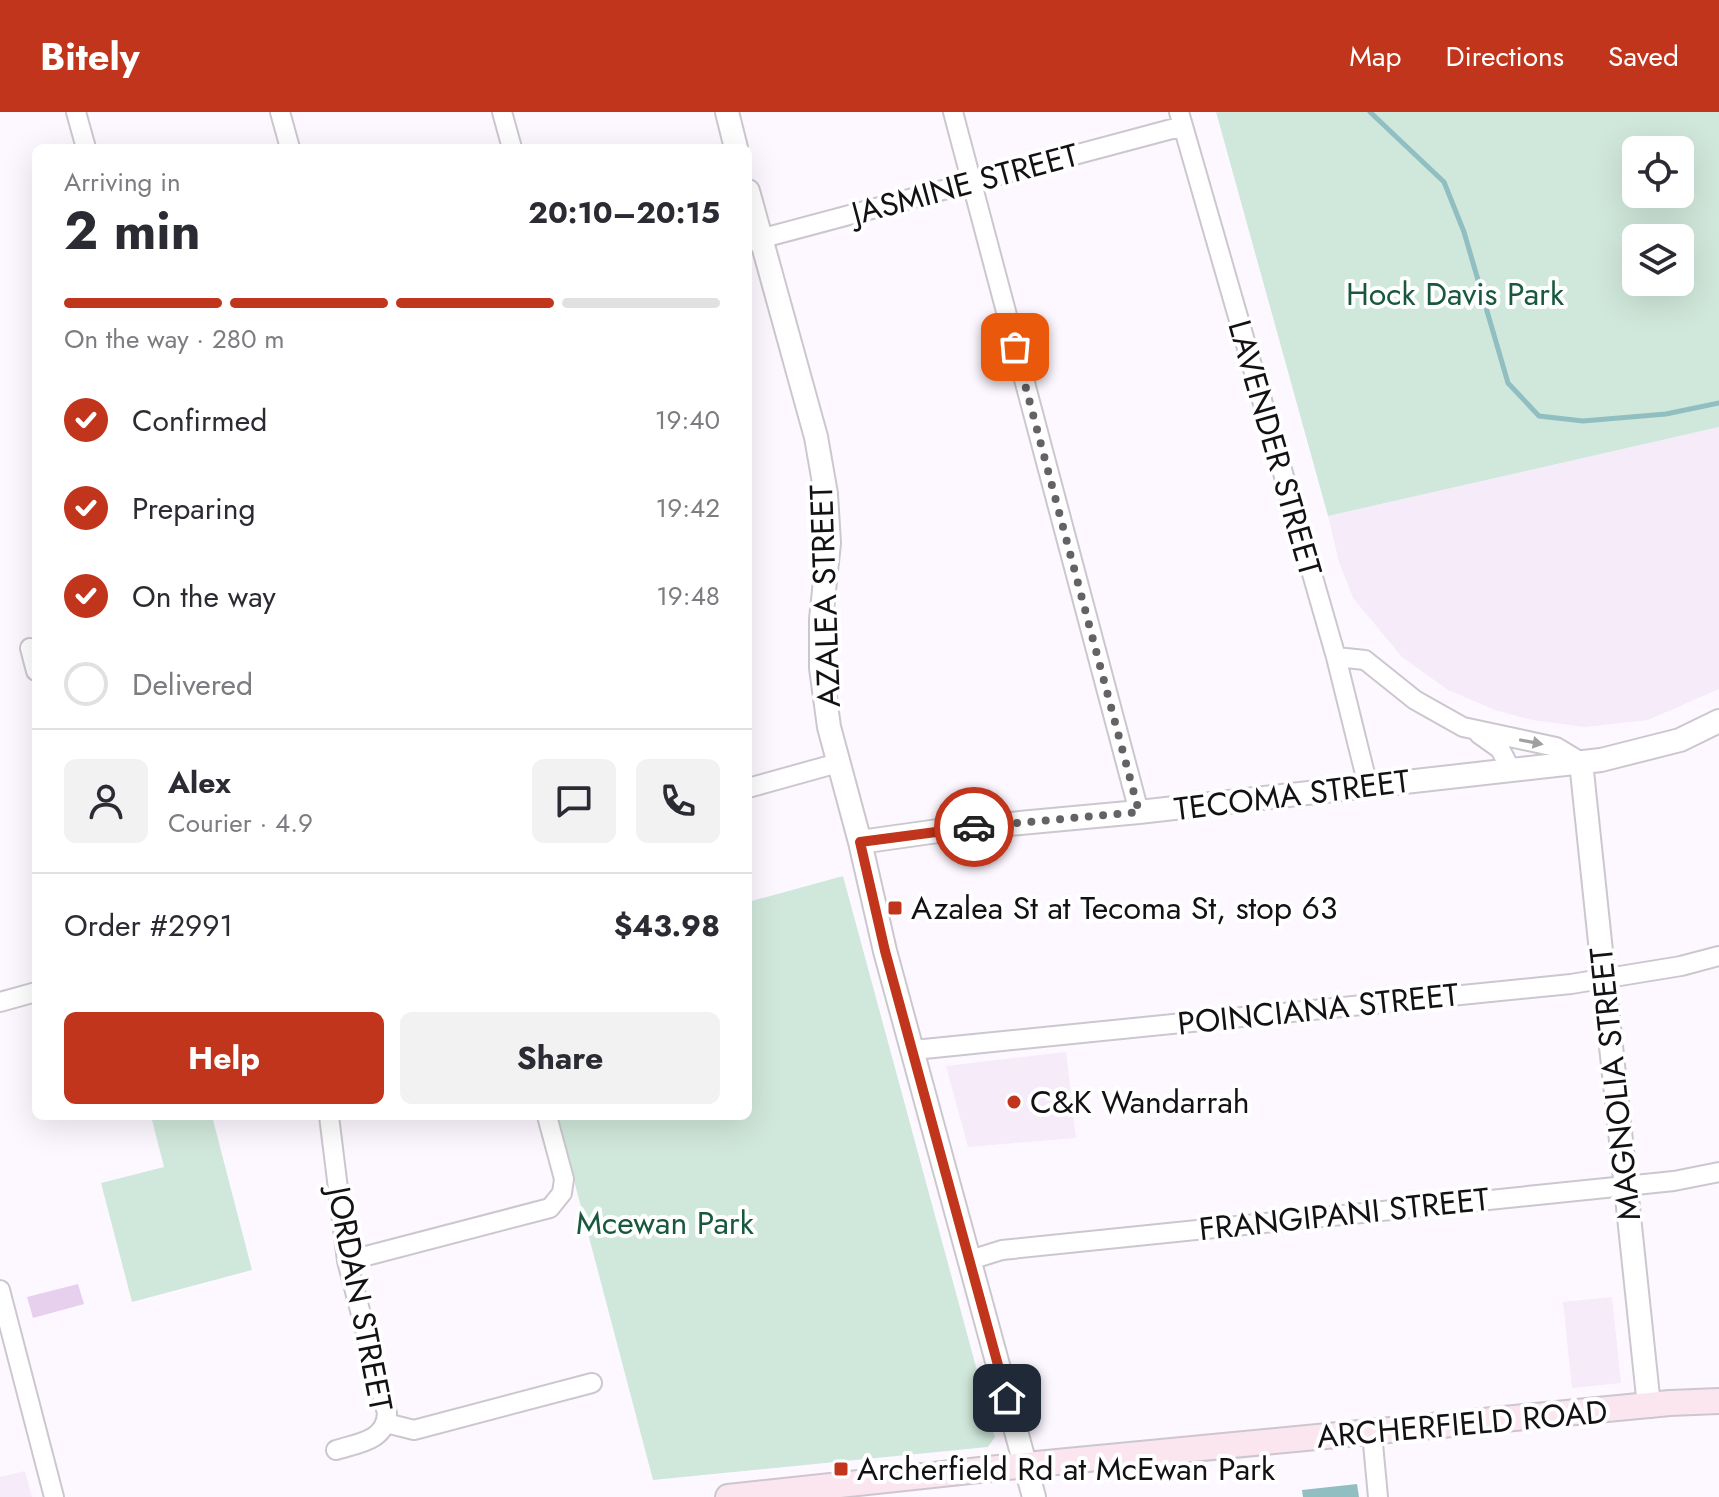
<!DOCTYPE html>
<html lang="en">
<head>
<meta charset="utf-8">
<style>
	body { margin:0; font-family:Jost,sans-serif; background:#f2f2f3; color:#2b2b33; height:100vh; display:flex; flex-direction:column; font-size:30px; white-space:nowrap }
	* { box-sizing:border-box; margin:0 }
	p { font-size:26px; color:#7c7c81 }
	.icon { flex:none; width:44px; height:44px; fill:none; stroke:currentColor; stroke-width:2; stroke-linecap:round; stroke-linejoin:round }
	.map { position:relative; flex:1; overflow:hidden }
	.panel { position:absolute; left:32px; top:32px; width:720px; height:976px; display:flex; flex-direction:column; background:#fff; border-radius:12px; box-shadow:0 8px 32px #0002 }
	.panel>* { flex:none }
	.fabs { position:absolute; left:1622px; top:24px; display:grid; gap:16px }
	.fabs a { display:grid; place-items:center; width:72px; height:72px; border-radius:12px; background:#fff; box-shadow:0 8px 32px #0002; font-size:40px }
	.pin { position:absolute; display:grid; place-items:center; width:68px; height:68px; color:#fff; margin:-34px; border-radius:16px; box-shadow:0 4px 12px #0006 }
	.courier { position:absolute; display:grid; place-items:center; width:80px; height:80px; margin:-40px; border:6px solid #c0351c; border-radius:50%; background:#fff; color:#222; box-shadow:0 2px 10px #0007 }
	.overview em { font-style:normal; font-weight:700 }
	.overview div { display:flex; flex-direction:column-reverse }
	.overview { display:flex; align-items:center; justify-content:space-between; height:136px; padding:0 32px }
	h1 { font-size:52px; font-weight:700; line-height:60px }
	.bar { display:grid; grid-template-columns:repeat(4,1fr); gap:12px 8px; align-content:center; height:96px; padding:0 32px }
	.bar i { height:10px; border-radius:6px; background:#e1e1e2 }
	.bar .on { background:#c0351c }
	.bar p { grid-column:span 4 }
	.line { display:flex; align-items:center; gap:20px; padding:0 32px; border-top:2px solid #e1e1e2 }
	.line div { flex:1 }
	.round { display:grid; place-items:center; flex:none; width:84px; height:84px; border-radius:12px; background:#f2f2f3 }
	ol { padding:0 32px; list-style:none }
	li { display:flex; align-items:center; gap:24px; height:88px }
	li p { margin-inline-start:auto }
	li .icon { padding:8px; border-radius:50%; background:#c0351c; color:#fff; stroke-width:4 }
	li:last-child { color:#7c7c81 }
	li i { width:44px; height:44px; border:4px solid #e1e1e2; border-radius:50% }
	.button { display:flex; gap:16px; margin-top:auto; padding:16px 32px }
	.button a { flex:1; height:92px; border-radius:12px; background:#c0351c; color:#fff; font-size:32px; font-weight:700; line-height:92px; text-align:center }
	.button a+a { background:#f2f2f3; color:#2b2b33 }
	header { display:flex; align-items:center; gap:48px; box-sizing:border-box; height:112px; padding:0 40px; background:#c0351c; color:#fff }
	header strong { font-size:38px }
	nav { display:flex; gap:44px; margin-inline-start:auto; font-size:28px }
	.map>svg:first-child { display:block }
	.built { fill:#f5ebf9 }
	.green { fill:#d0e8db; fill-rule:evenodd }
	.water { fill:#91bec0 }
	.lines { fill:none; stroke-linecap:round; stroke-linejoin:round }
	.stream { stroke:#91bec0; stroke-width:5 }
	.building { fill:#e6d0ee }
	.minor-casing { stroke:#ccc7ce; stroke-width:22 }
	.tertiary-casing { stroke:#ccc7ce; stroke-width:26 }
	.secondary-casing { stroke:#ccc7ce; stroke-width:28 }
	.minor { stroke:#fff; stroke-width:18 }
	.tertiary { stroke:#fff; stroke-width:22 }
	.secondary { stroke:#fbe6ef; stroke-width:24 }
	.oneway { fill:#a1a0a1 }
	.done { stroke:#656266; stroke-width:8; stroke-dasharray:0 14.4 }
	.route { stroke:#c0351c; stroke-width:10 }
	.poi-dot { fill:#c0351c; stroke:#fff; stroke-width:3 }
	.labels { text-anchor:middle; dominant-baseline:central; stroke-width:8; stroke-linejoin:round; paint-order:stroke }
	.street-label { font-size:32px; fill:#131114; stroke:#fff }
	.park-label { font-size:32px; fill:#17583f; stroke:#fff }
	.poi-label { font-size:32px; fill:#131114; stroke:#fff; text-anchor:start }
</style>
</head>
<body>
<header>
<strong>Bitely</strong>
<nav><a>Map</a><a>Directions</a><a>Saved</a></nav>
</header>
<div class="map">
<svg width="1719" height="1385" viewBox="0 0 1719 1385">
	<rect width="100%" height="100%" fill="#fdf8ff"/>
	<path class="built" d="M1719,315V577L1648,608L1585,615L1532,608L1495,598L1448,578L1402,545L1353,486L1339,450L1328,404Z
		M1066,940L1076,1026L968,1035L946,954Z
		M1612,1185L1621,1271L1572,1276L1563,1190Z
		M25,1359L32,1385H0V1365Z"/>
	<path class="green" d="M1216,0H1719V315L1328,404ZM1680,38V82H1636V38ZM1680,126V170H1636V126Z
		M843,764L995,1325L988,1335L653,1368L557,1004H748V790Z
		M151,1004H212L252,1158L132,1190L101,1071L164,1055Z"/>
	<path class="water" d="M1357,1372L1359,1385H1303L1302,1378Z"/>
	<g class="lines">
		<path class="stream" d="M1370,0L1444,70L1464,120L1508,271L1539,304L1583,309L1666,302L1719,291"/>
	</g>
	<path class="building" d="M78,1172L84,1192L33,1206L27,1185Z"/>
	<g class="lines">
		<defs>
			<path id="minor" d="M76,0L86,36
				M280,0L290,36
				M502,0L512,36
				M953,0L1139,700
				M1179,0L1336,545L1368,674
				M748,130L1183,14
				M30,536L36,559
				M1336,545L1365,548L1415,588L1463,615L1556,635L1581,650
				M1479,622L1500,637L1511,658
				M748,676L838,651
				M0,890L36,880
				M914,938L1571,872L1681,854L1719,844
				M329,1004L347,1149L387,1301C386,1329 358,1331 336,1338
				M970,1148L1002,1138L1674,1069L1719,1060
				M347,1149L550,1096L562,1081L564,1067L547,1004
				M0,1178L54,1385
				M386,1311L414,1318L592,1271
				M1372,1321L1378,1385"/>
			<path id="tertiary" d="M727,0L736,36
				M748,79L816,325L826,382L829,431L821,507V556L829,615L860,730L885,839L1034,1385
				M1581,650L1649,1294
				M860,730L945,718L1139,700L1601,648L1680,628L1719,609"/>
			<path id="secondary" d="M728,1385L1026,1353L1670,1291L1719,1289"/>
		</defs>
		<use href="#minor" class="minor-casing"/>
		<use href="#tertiary" class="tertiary-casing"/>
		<use href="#secondary" class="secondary-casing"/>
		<use href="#minor" class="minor"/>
		<use href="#tertiary" class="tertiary"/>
		<use href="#secondary" class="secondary"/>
	</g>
	<defs><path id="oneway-solid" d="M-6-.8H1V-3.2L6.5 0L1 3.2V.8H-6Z" transform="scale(2)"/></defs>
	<use class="oneway" href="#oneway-solid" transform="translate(1531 630) rotate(11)"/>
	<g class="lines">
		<path class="done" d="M974,715L1139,700L1015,235"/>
		<path class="route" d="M974,715L860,730L885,839L1007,1286"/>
	</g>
	<g class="poi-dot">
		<rect x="887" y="788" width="16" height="16" rx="4"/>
		<circle cx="1014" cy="990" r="8"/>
		<rect x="833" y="1349" width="16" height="16" rx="4"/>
	</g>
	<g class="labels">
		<g class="street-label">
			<text transform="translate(965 72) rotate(-15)">JASMINE STREET</text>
			<text transform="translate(1275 336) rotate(74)">LAVENDER STREET</text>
			<text transform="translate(825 484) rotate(-92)">AZALEA STREET</text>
			<text transform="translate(1292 683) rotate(-7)">TECOMA STREET</text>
			<text transform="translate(1318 897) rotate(-6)">POINCIANA STREET</text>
			<text transform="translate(1615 972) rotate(-96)">MAGNOLIA STREET</text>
			<text transform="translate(1344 1102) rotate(-6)">FRANGIPANI STREET</text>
			<text transform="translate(360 1187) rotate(79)">JORDAN STREET</text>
			<text transform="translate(1462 1312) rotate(-5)">ARCHERFIELD ROAD</text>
		</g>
		<g class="park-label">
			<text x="1455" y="182">Hock Davis Park</text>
			<text x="665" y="1111">Mcewan Park</text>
		</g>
		<g class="poi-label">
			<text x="911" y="796">Azalea St at Tecoma St, stop 63</text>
			<text x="1030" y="990">C&amp;K Wandarrah</text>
			<text x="857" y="1357">Archerfield Rd at McEwan Park</text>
		</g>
	</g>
</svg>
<div class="fabs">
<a><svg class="icon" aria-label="locate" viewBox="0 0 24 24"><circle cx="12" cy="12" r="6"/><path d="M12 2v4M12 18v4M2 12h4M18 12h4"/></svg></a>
<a><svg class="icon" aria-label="layers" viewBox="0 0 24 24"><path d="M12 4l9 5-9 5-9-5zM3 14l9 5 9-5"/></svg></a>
</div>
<div class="pin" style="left:1015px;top:235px;background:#ea580c"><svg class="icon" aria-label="bag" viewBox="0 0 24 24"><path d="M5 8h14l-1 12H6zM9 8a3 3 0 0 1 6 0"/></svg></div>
<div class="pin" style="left:1007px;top:1286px;background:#1f2937"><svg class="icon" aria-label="home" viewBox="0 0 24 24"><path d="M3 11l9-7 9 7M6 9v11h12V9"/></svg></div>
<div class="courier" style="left:974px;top:715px"><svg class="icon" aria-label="car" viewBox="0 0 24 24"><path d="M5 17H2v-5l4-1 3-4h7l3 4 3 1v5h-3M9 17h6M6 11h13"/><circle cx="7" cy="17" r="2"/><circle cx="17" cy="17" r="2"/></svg></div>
<section class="panel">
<div class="overview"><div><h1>2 min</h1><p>Arriving in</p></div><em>20:10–20:15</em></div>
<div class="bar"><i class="on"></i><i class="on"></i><i class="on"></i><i></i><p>On the way · 280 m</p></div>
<ol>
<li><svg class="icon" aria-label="check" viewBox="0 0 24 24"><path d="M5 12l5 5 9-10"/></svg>Confirmed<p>19:40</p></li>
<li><svg class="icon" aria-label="check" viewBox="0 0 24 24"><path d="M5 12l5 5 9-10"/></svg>Preparing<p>19:42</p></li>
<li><svg class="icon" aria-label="check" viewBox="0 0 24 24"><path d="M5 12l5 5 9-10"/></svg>On the way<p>19:48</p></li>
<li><i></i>Delivered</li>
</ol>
<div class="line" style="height:144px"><a class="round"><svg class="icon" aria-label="person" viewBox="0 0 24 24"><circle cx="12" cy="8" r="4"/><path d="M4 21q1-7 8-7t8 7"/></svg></a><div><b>Alex</b><p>Courier · 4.9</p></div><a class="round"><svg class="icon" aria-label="chat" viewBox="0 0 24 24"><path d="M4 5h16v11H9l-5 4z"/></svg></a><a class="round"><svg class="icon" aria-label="phone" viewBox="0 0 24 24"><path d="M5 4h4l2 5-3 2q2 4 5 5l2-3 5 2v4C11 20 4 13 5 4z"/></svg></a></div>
<div class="line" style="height:104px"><div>Order #2991</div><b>$43.98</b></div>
<div class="button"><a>Help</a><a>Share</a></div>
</section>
</div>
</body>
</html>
